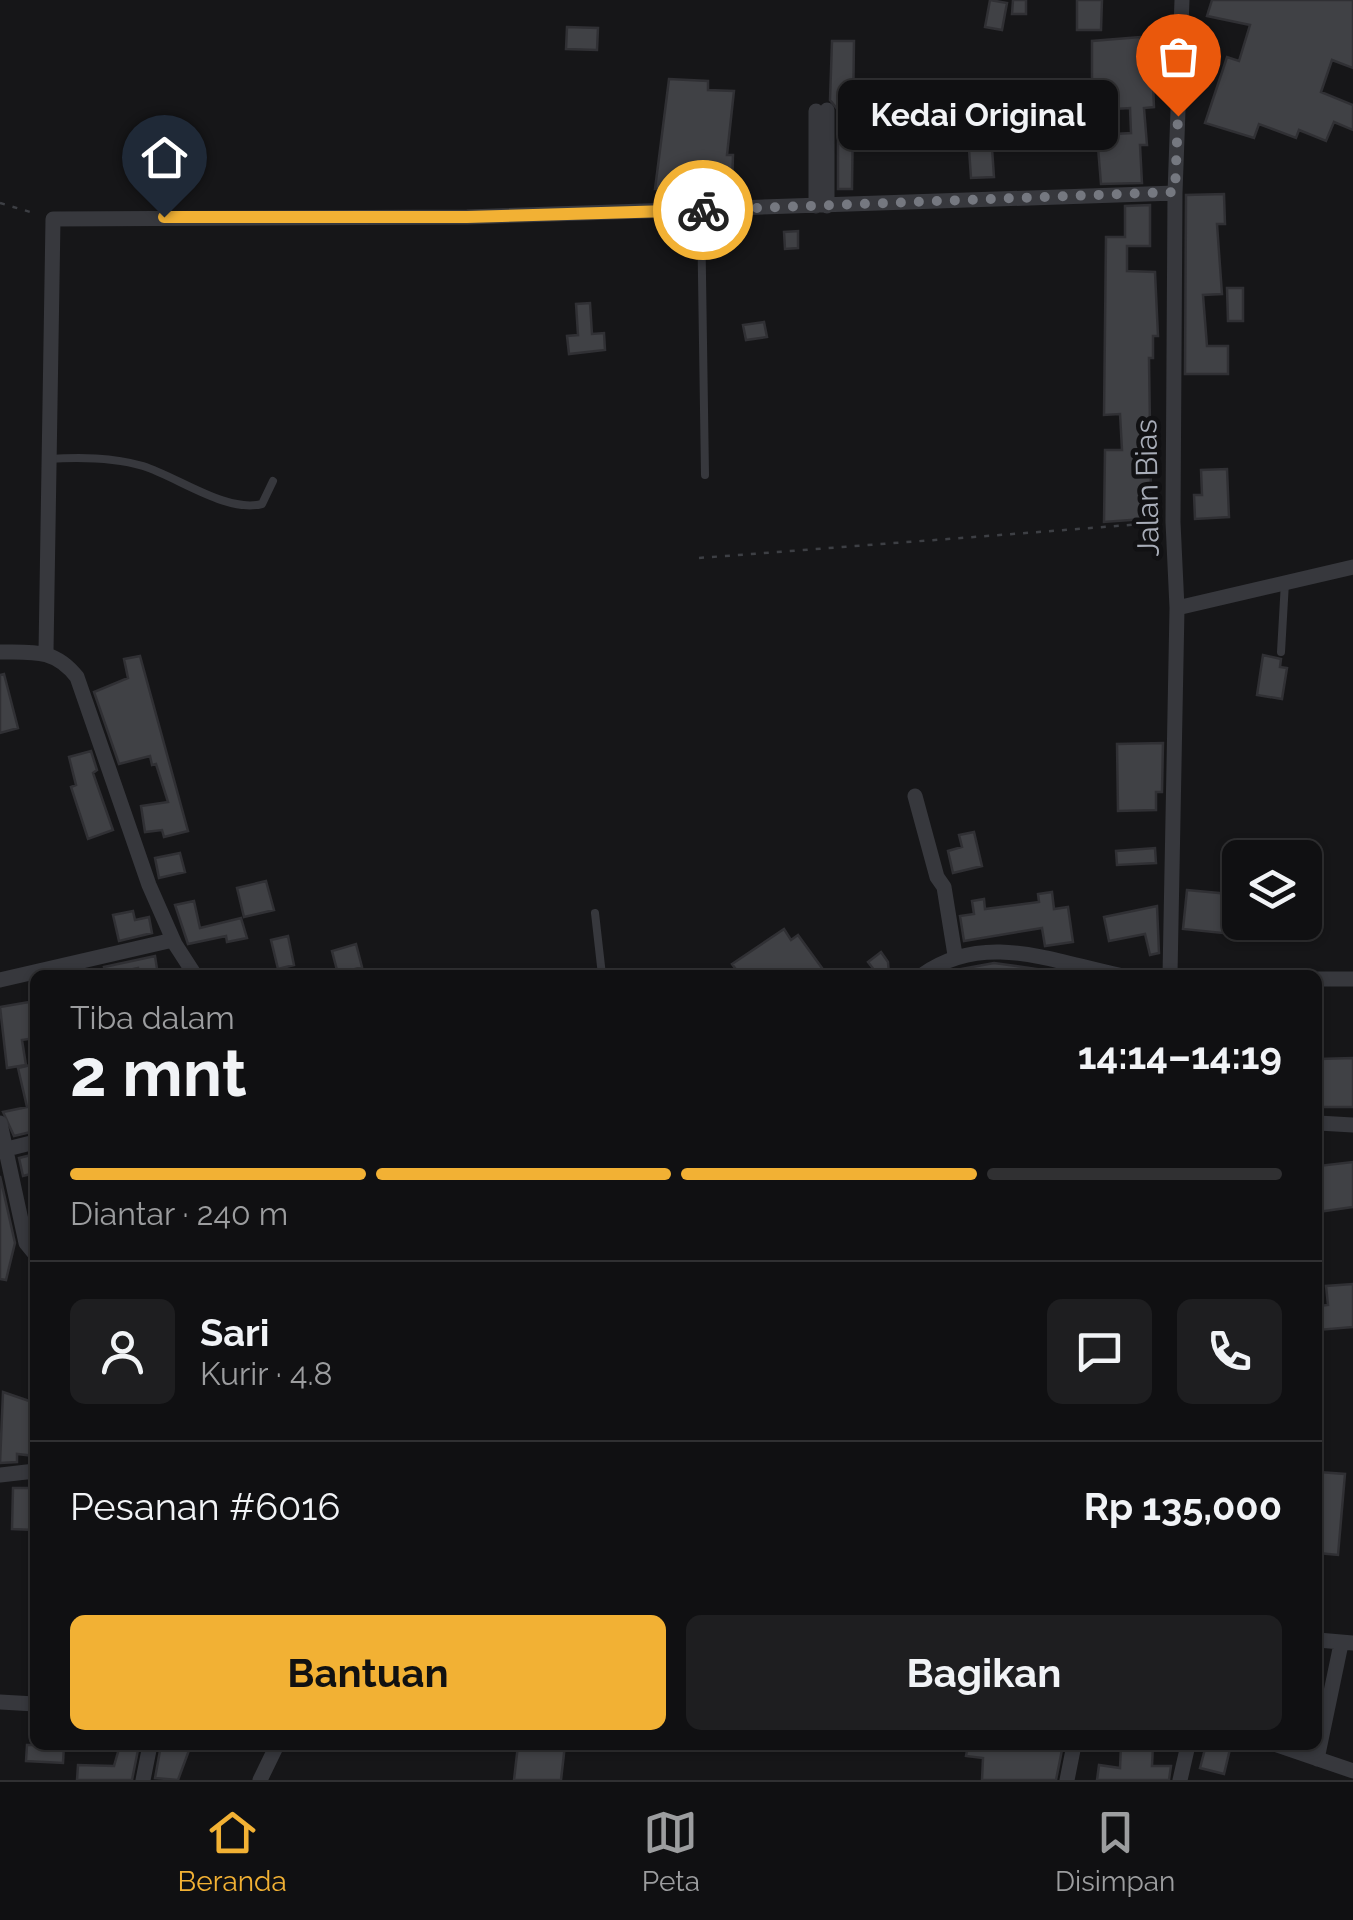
<!DOCTYPE html>
<html lang="id">
<head>
<meta charset="utf-8">
<style>
	body { margin:0; font-family:Raleway,sans-serif; background:#1e1e20; color:#f1f3f6; height:100vh; display:flex; flex-direction:column; font-size:38px; white-space:nowrap }
	* { box-sizing:border-box; margin:0 }
	p { font-size:32px; color:#9c9d9f }
	.icon { flex:none; width:55px; height:55px; fill:none; stroke:currentColor; stroke-width:2; stroke-linecap:round; stroke-linejoin:round }
	.map { position:relative; flex:1; overflow:hidden }
	.panel { position:absolute; left:30px; top:970px; width:1292px; height:780px; display:flex; flex-direction:column; background:#101012; border-radius:15px; box-shadow:0 2px 8px #0004,0 0 0 2px #303032 }
	.panel>* { flex:none }
	.tools { position:absolute; left:1222px; top:840px; display:grid; gap:20px }
	.tools a { display:grid; place-items:center; width:100px; height:100px; border-radius:15px; background:#101012; box-shadow:0 2px 8px #0004,0 0 0 2px #303032; font-size:50px }
	.pin { position:absolute; display:grid; place-items:center; width:85px; height:85px; color:#fff; margin:-102px -42px; border-radius:50% 50% 50% 0; rotate:-45deg; box-shadow:0 0 10px #0007 }
	.pin .icon { rotate:45deg }
	.courier { position:absolute; display:grid; place-items:center; width:100px; height:100px; margin:-50px; border:8px solid #f2b134; border-radius:50%; background:#fff; color:#222; box-shadow:0 2px 12px #0007 }
	.bubble { position:absolute; height:70px; border-radius:15px; background:#101012; box-shadow:0 2px 8px #0004,0 0 0 2px #303032; font-size:32px; font-weight:700; line-height:70px; text-align:center }
	.summary em { font-style:normal; font-weight:700 }
	.summary div { display:flex; flex-direction:column-reverse }
	.summary { display:flex; align-items:center; justify-content:space-between; height:170px; padding:0 40px }
	h1 { font-size:65px; font-weight:700; line-height:75px }
	.bar { display:grid; grid-template-columns:repeat(4,1fr); gap:15px 10px; align-content:center; height:120px; padding:0 40px }
	.bar i { height:12px; border-radius:8px; background:#303032 }
	.bar .active { background:#f2b134 }
	.bar p { grid-column:span 4 }
	.line { display:flex; align-items:center; gap:25px; padding:0 40px; border-top:2px solid #303032 }
	.line div { flex:1 }
	.round { display:grid; place-items:center; flex:none; width:105px; height:105px; border-radius:15px; background:#1e1e20 }
	.button { display:flex; gap:20px; margin-top:auto; padding:20px 40px }
	.button a { flex:1; height:115px; border-radius:15px; background:#f2b134; color:#111; font-size:40px; font-weight:700; line-height:115px; text-align:center }
	.button a+a { background:#1e1e20; color:#f1f3f6 }
	.tabs { display:flex; justify-content:space-around; align-items:center; height:140px; border-top:2px solid #303032; background:#101012; font-size:28px; color:#9c9d9f }
	.tabs a { display:grid; justify-items:center; gap:5px }
	.tabs .active { color:#f2b134 }
	.map>svg:first-child { display:block }
	.building { fill:#404145; stroke:#303034; stroke-width:2.5 }
	.lines { fill:none; stroke-linecap:round; stroke-linejoin:round }
	.path { stroke:#3d3f44; stroke-width:2.5; stroke-dasharray:5 8; stroke-linecap:butt }
	.lane { stroke:#37383d; stroke-width:8 }
	.street { stroke:#37383d; stroke-width:15 }
	.done { stroke:#757880; stroke-width:10; stroke-dasharray:0 18 }
	.route { stroke:#f2b134; stroke-width:12 }
	.labels { text-anchor:middle; dominant-baseline:central; stroke-width:9; stroke-linejoin:round; paint-order:stroke }
	.street-label { font-size:30px; fill:#a8adb8; stroke:#111113 }
</style>
</head>
<body>
<div class="map">
<svg width="1353" height="1780" viewBox="0 0 1353 1780">
	<rect width="100%" height="100%" fill="#161618"/>
	<path class="building" d="M990,0L1007,3L1002,30L985,27Z
		M1013,0H1026V14H1012Z
		M1077,0H1102L1101,30H1077Z
		M1212,0H1353V68L1332,60L1321,92L1353,105V130L1334,122L1326,141L1299,130L1296,138L1259,124L1254,138L1205,123L1227,57L1239,61L1250,25L1207,16Z
		M567,27L598,28L597,50L566,49Z
		M1140,37L1141,44L1163,43L1165,83H1153L1154,107L1144,108L1147,145H1140L1142,183L1101,184L1097,135L1131,133L1130,108L1115,109L1114,90L1092,91V41Z
		M832,41H854L852,189H838V110L830,100Z
		M669,79L708,81V90L734,91L727,155H733L732,188L655,189Z
		M992,148L994,177L971,178L969,149Z
		M1224,194L1225,224H1217L1222,294L1203,295L1207,346H1228V374H1185L1186,195Z
		M1150,205V246H1127V271L1155,272L1158,336H1153V358H1149L1151,495H1155L1157,518L1104,522L1105,450H1122L1120,414L1104,415L1106,237H1125V206Z
		M798,231V248L785,249L784,232Z
		M1227,288H1243V321H1228Z
		M590,303L592,334L604,333L605,350L569,354L567,336L578,335L576,304Z
		M764,322L767,337L746,340L743,325Z
		M1227,469L1229,517L1195,519L1194,495H1202L1201,470Z
		M1263,655L1281,659L1280,667L1287,668L1282,699L1257,695Z
		M140,656L188,831L164,837L162,830L145,832L141,806L168,802L156,764L152,765L150,756L119,764L94,692L128,678L124,659Z
		M4,674L18,728L0,733V675Z
		M1163,743L1162,792H1156V810L1118,811L1117,744Z
		M91,751L97,770L93,773L113,830L88,839L71,787L76,785L69,757Z
		M974,832L982,866L953,873L948,851L962,847L959,835Z
		M1155,848L1156,863L1117,865L1116,851Z
		M180,853L185,872L159,878L155,858Z
		M266,881L274,910L244,917L237,888Z
		M1187,890L1240,895V916L1234,915L1232,934L1183,929Z
		M1052,892L1054,909L1068,907L1073,942L1045,946L1042,928L964,941L960,916L974,914L972,901L984,899L985,909L1039,902L1038,894Z
		M194,901L200,928L241,918L247,938L227,942L226,936L188,944L175,905Z
		M1157,906L1159,953L1150,955L1145,934L1109,941L1104,917Z
		M133,911L135,920L149,917L152,933L119,941L113,915Z
		M784,929L791,940L798,935L822,968L812,975H740L732,964Z
		M288,936L294,965L278,969L271,940Z
		M356,944L362,967L338,974L332,951Z
		M881,952L888,962L889,975H878L868,962Z
		M155,956L158,975H139L138,968L106,975L104,967Z
		M994,963L1044,970V975H961V969Z
		M35,1001V1038L22,1040L26,1065L7,1068L0,1007Z
		M1353,1058V1107H1318V1059Z
		M35,1064V1131L14,1136L3,1112L27,1107L18,1068Z
		M35,1154V1173L23,1176L19,1158Z
		M1353,1162V1207L1318,1212V1166Z
		M0,1176L15,1243L6,1280L0,1279Z
		M1353,1284V1327L1318,1330V1306L1328,1305L1326,1286Z
		M3,1392L35,1403V1456L17,1454V1462L0,1463Z
		M1319,1472L1345,1474L1338,1555L1318,1553Z
		M13,1488H35L34,1530L12,1529Z
		M27,1745H64L63,1763L26,1761Z
		M120,1745H139L132,1780H77L78,1765L114,1766Z
		M161,1745H191L178,1780L155,1778Z
		M518,1745H565L561,1780H514Z
		M968,1745H1063L1056,1780H982L983,1758L966,1756Z
		M1121,1745H1153L1152,1766H1171L1169,1780H1097L1099,1765L1120,1768Z
		M1206,1745H1231L1224,1774L1200,1768Z"/>
	<g class="lines">
		<path class="path" d="M0,203L37,214
			M699,558L1156,523"/>
		<path class="lane" d="M701,210L705,475
			M48,459C80,457 112,457 143,466C178,477 226,513 262,504L273,481
			M1281,652L1285,582
			M595,913L602,975"/>
		<path class="street" d="M827,110V206
			M816,206V111
			M1177,608L1353,567
			M0,652C34,652 55,649 77,677L149,885L175,944L195,975
			M46,652L53,219L467,217L1175,193
			M915,796L937,877L944,887L955,955
			M922,975C984,931 1051,961 1119,975
			M1170,975L1177,608L1173,522L1175,193L1182,0
			M1318,979H1353
			M0,980L173,940
			M0,1123L26,1243L35,1254
			M1318,1123L1353,1125
			M7,1149L35,1142
			M0,1475L35,1471
			M1318,1640L1353,1643
			M0,1702L35,1704
			M1277,1745L1353,1771
			M1317,1759L1341,1644
			M143,1780L150,1745
			M260,1780L277,1745
			M1067,1780L1074,1745
			M1180,1780L1188,1745"/>
	</g>
	<g class="lines">
		<path class="done" d="M703,210L1175,192L1178,116"/>
		<path class="route" d="M164,217H467L703,210"/>
	</g>
	<g class="labels">
		<g class="street-label">
			<text transform="translate(1147 488) rotate(-91)">Jalan Bias</text>
		</g>
	</g>
</svg>
<div class="tools">
<a><svg class="icon" aria-label="layers" viewBox="0 0 24 24"><path d="M12 4l9 5-9 5-9-5zM3 14l9 5 9-5"/></svg></a>
</div>
<div class="pin" style="left:1178px;top:116px;background:#ea580c"><svg class="icon" aria-label="bag" viewBox="0 0 24 24"><path d="M5 8h14l-1 12H6zM9 8a3 3 0 0 1 6 0"/></svg></div>
<div class="pin" style="left:164px;top:217px;background:#1f2937"><svg class="icon" aria-label="home" viewBox="0 0 24 24"><path d="M3 11l9-7 9 7M6 9v11h12V9"/></svg></div>
<div class="courier" style="left:703px;top:210px"><svg class="icon" aria-label="bike" viewBox="0 0 24 24"><circle cx="6" cy="16" r="4"/><circle cx="18" cy="16" r="4"/><path d="M6 16l4-8h5l3 8M10 8l3 8H6M13 5h3"/></svg></div>
<div class="bubble" style="left:838px;top:80px;width:280px">Kedai Original</div>
<section class="panel">
<div class="summary"><div><h1>2 mnt</h1><p>Tiba dalam</p></div><em>14:14–14:19</em></div>
<div class="bar"><i class="active"></i><i class="active"></i><i class="active"></i><i></i><p>Diantar · 240 m</p></div>
<div class="line" style="height:180px"><a class="round"><svg class="icon" aria-label="person" viewBox="0 0 24 24"><circle cx="12" cy="8" r="4"/><path d="M4 21q1-7 8-7t8 7"/></svg></a><div><b>Sari</b><p>Kurir · 4.8</p></div><a class="round"><svg class="icon" aria-label="chat" viewBox="0 0 24 24"><path d="M4 5h16v11H9l-5 4z"/></svg></a><a class="round"><svg class="icon" aria-label="phone" viewBox="0 0 24 24"><path d="M5 4h4l2 5-3 2q2 4 5 5l2-3 5 2v4C11 20 4 13 5 4z"/></svg></a></div>
<div class="line" style="height:130px"><div>Pesanan #6016</div><b>Rp 135,000</b></div>
<div class="button"><a>Bantuan</a><a>Bagikan</a></div>
</section>
</div>
<nav class="tabs">
<a class="active"><svg class="icon" aria-label="home" viewBox="0 0 24 24"><path d="M3 11l9-7 9 7M6 9v11h12V9"/></svg>Beranda</a>
<a><svg class="icon" aria-label="map" viewBox="0 0 24 24"><path d="M3 6l6-2 6 2 6-2v14l-6 2-6-2-6 2zM9 4v14M15 6v14"/></svg>Peta</a>
<a><svg class="icon" aria-label="saved" viewBox="0 0 24 24"><path d="M7 4h10v16l-5-4-5 4z"/></svg>Disimpan</a>
</nav>
</body>
</html>
